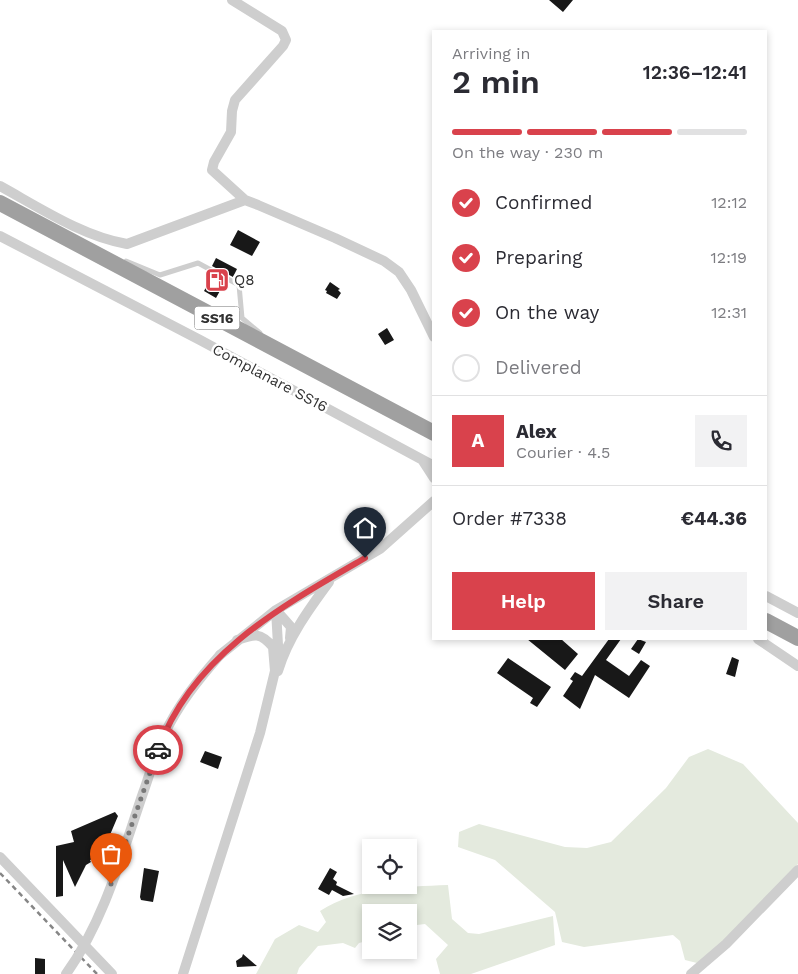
<!DOCTYPE html>
<html lang="en">
<head>
<meta charset="utf-8">
<style>
	body { margin:0; font-family:"Work Sans",sans-serif; background:#f2f2f3; color:#2b2b33; height:100vh; display:flex; flex-direction:column; font-size:19px; white-space:nowrap }
	* { box-sizing:border-box; margin:0 }
	p { font-size:16px; color:#7c7c81 }
	.icon { flex:none; width:28px; height:28px; fill:none; stroke:currentColor; stroke-width:2; stroke-linecap:round; stroke-linejoin:round }
	.map { position:relative; flex:1; overflow:hidden }
	.side { position:absolute; left:432px; top:30px; width:335px; height:610px; display:flex; flex-direction:column; background:#fff; border-radius:0px; box-shadow:0 2px 8px #0003 }
	.side>* { flex:none }
	.controls { position:absolute; left:362px; top:839px; display:grid; gap:10px }
	.controls a { display:grid; place-items:center; width:55px; height:55px; border-radius:0px; background:#fff; box-shadow:0 2px 8px #0003; font-size:25px }
	.pin { position:absolute; display:grid; place-items:center; width:42px; height:42px; color:#fff; margin:-51px -21px; border-radius:50% 50% 50% 0; rotate:-45deg; box-shadow:0 0 5px #0007 }
	.pin .icon { rotate:45deg }
	.courier { position:absolute; display:grid; place-items:center; width:50px; height:50px; margin:-25px; border:4px solid #d9424c; border-radius:50%; background:#fff; color:#222; box-shadow:0 1px 6px #0007 }
	.summary em { font-style:normal; font-weight:600 }
	.summary div { display:flex; flex-direction:column-reverse }
	.summary { display:flex; align-items:center; justify-content:space-between; height:85px; padding:0 20px }
	h1 { font-size:32px; font-weight:600; line-height:38px }
	.bar { display:grid; grid-template-columns:repeat(4,1fr); gap:8px 5px; align-content:center; height:60px; padding:0 20px }
	.bar i { height:6px; border-radius:4px; background:#e1e1e2 }
	.bar .on { background:#d9424c }
	.bar p { grid-column:span 4 }
	.line { display:flex; align-items:center; gap:12px; padding:0 20px; border-top:1px solid #e1e1e2 }
	.line div { flex:1 }
	.round { display:grid; place-items:center; flex:none; width:52px; height:52px; border-radius:0px; background:#f2f2f3 }
	ol { padding:0 20px; list-style:none }
	li { display:flex; align-items:center; gap:15px; height:55px }
	li p { margin-inline-start:auto }
	li .icon { padding:5px; border-radius:50%; background:#d9424c; color:#fff; stroke-width:4 }
	li:last-child { color:#7c7c81 }
	li i { width:28px; height:28px; border:2px solid #e1e1e2; border-radius:50% }
	.cta { display:flex; gap:10px; margin-top:auto; padding:10px 20px }
	.cta a { flex:1; height:58px; border-radius:0px; background:#d9424c; color:#fff; font-size:20px; font-weight:600; line-height:58px; text-align:center }
	.cta a+a { background:#f2f2f3; color:#2b2b33 }
	.map>svg:first-child { display:block }
	.green { fill:#e4eade }
	.building { fill:#181818 }
	.lines { fill:none; stroke-linecap:round; stroke-linejoin:round }
	.service { stroke:#cecece; stroke-width:5 }
	.minor { stroke:#cecece; stroke-width:10 }
	.trunk { stroke:#a0a0a0; stroke-width:16 }
	.rail { stroke:#868686; stroke-width:2.5; stroke-dasharray:5 4; stroke-linecap:butt }
	.minor-bridge { stroke:#cecece; stroke-width:10 }
	.done { stroke:#797979; stroke-width:5; stroke-dasharray:0 9 }
	.route { stroke:#d9424c; stroke-width:6 }
	.labels { text-anchor:middle; dominant-baseline:central; stroke-width:5; stroke-linejoin:round; paint-order:stroke }
	.shield { fill:#fff; stroke:#6f6f6f; stroke-width:1 }
	.shield-label { font-size:14px; font-weight:bold; fill:#313131 }
	.poi-label { font-size:15px; fill:#313131; stroke:#fff; text-anchor:start }
	.street-label { font-size:15px; fill:#313131; stroke:#fff }
</style>
</head>
<body>
<div class="map">
<svg width="798" height="974" viewBox="0 0 798 974">
	<rect width="100%" height="100%" fill="#fff"/>
	<path class="green" d="M708,749L743,764L798,823V864L734,932L697,963L685,960L680,941L673,935L584,947L562,942L555,912L495,860L458,847L459,832L479,824L565,847L587,848L611,842L666,788L689,757Z
		M448,885L452,919L468,933L479,934L553,916L555,945L471,974H440L436,959L448,945L425,924L409,926V912H371V940L359,943L355,948L343,943L318,946L299,968L297,974H256L275,939L299,925L318,932L326,922L320,911C358,887 404,887 448,885Z"/>
	<path class="building" d="M549,0H573L563,12Z
		M238,230L260,242L252,256L230,245Z
		M216,258L237,269L233,277L212,266Z
		M208,273L229,285L226,291L221,289L216,298L204,291L209,282L205,279Z
		M330,282L340,289L338,290L341,293L337,299L326,293L327,291L325,290Z
		M387,328L394,340L385,345L378,334Z
		M527,639H561L578,654L565,670Z
		M609,639H621L606,660L629,676L641,660L650,666L629,698L595,675L580,709L563,696L573,681L570,679L575,672L582,676Z
		M638,639L646,642L639,654L631,649Z
		M732,657L739,660L735,677L726,674Z
		M508,658L551,687L537,707L530,703L533,698L497,673Z
		M205,751L222,757L218,769L200,762Z
		M115,812L118,816L101,856L90,860L91,862L86,865L75,887L63,860V896L56,897V846L74,842L71,831Z
		M144,868L159,871L153,902L141,900L140,897Z
		M330,868L337,872L333,879L337,882L336,885L354,894L343,896L332,890L329,895L318,889Z
		M243,954L257,966L237,967L236,961L242,957Z
		M35,958L45,959V974H35Z"/>
	<g class="lines">
		<path class="service" d="M126,261L160,275L198,263L239,285L242,318L260,333"/>
		<path class="minor" d="M232,0L282,31L286,40L283,46L235,100L232,111L231,132L214,162L212,170L245,200
			M0,186C40,208 82,236 127,244L245,200L258,205L335,238L384,261L399,272L411,290L434,337
			M0,236L200,340L434,466
			M423,461L434,478
			M766,596L798,613
			M276,610L291,627L290,638
			M758,639L798,666
			M276,653L278,645L276,610
			M220,655L276,610L380,549L434,501
			M278,671C288,638 309,609 329,582
			M0,857L112,974
			M183,974L260,733L275,671L273,647C260,632 255,634 237,640
			M691,974L726,944L798,870"/>
		<path class="trunk" d="M0,203L434,433
			M766,621L798,638"/>
		<path class="rail" d="M0,873L97,974"/>
		<path class="minor-bridge" d="M66,974C104,921 122,854 143,793C150,774 155,753 164,735C178,705 198,680 220,655"/>
	</g>
	<g class="lines">
		<path class="done" d="M111,884L158,750"/>
		<path class="route" d="M158,750C192,655 282,606 365,558"/>
	</g>
	<defs>
		<symbol id="fuel-square" viewBox="-11 -11 22 22"><rect x="-9" y="-9" width="18" height="18" rx="4" fill="#d9424c" stroke="#fff"/><path d="M-5.5-6h7V0h2V4h1.3V-2.5L3-4.5l.8-.8L6-3V5H2.5V1h-1V6h-7ZM-4.2-4.7v3.2H.2V-4.7Z" fill="#fff"/></symbol>
	</defs>
	<g fill-rule="evenodd">
		<use href="#fuel-square" x="203" y="266" width="28" height="28"/>
	</g>
	<g class="labels">
		<rect class="shield" x="194.5" y="306.5" width="45" height="23" rx="4"/>
		<g class="shield-label">
			<text x="217" y="318">SS16</text>
		</g>
		<g class="poi-label">
			<text x="234" y="280">Q8</text>
		</g>
		<g class="street-label">
			<text transform="translate(270 378) rotate(28)">Complanare SS16</text>
		</g>
	</g>
</svg>
<div class="controls">
<a><svg class="icon" aria-label="locate" viewBox="0 0 24 24"><circle cx="12" cy="12" r="6"/><path d="M12 2v4M12 18v4M2 12h4M18 12h4"/></svg></a>
<a><svg class="icon" aria-label="layers" viewBox="0 0 24 24"><path d="M12 4l9 5-9 5-9-5zM3 14l9 5 9-5"/></svg></a>
</div>
<div class="pin" style="left:111px;top:884px;background:#ea580c"><svg class="icon" aria-label="bag" viewBox="0 0 24 24"><path d="M5 8h14l-1 12H6zM9 8a3 3 0 0 1 6 0"/></svg></div>
<div class="pin" style="left:365px;top:558px;background:#1f2937"><svg class="icon" aria-label="home" viewBox="0 0 24 24"><path d="M3 11l9-7 9 7M6 9v11h12V9"/></svg></div>
<div class="courier" style="left:158px;top:750px"><svg class="icon" aria-label="car" viewBox="0 0 24 24"><path d="M5 17H2v-5l4-1 3-4h7l3 4 3 1v5h-3M9 17h6M6 11h13"/><circle cx="7" cy="17" r="2"/><circle cx="17" cy="17" r="2"/></svg></div>
<section class="side">
<div class="summary"><div><h1>2 min</h1><p>Arriving in</p></div><em>12:36–12:41</em></div>
<div class="bar"><i class="on"></i><i class="on"></i><i class="on"></i><i></i><p>On the way · 230 m</p></div>
<ol>
<li><svg class="icon" aria-label="check" viewBox="0 0 24 24"><path d="M5 12l5 5 9-10"/></svg>Confirmed<p>12:12</p></li>
<li><svg class="icon" aria-label="check" viewBox="0 0 24 24"><path d="M5 12l5 5 9-10"/></svg>Preparing<p>12:19</p></li>
<li><svg class="icon" aria-label="check" viewBox="0 0 24 24"><path d="M5 12l5 5 9-10"/></svg>On the way<p>12:31</p></li>
<li><i></i>Delivered</li>
</ol>
<div class="line" style="height:90px"><b class="round" style="background:#d9424c;color:#fff">A</b><div><b>Alex</b><p>Courier · 4.5</p></div><a class="round"><svg class="icon" aria-label="phone" viewBox="0 0 24 24"><path d="M5 4h4l2 5-3 2q2 4 5 5l2-3 5 2v4C11 20 4 13 5 4z"/></svg></a></div>
<div class="line" style="height:65px"><div>Order #7338</div><b>€44.36</b></div>
<div class="cta"><a>Help</a><a>Share</a></div>
</section>
</div>
</body>
</html>
